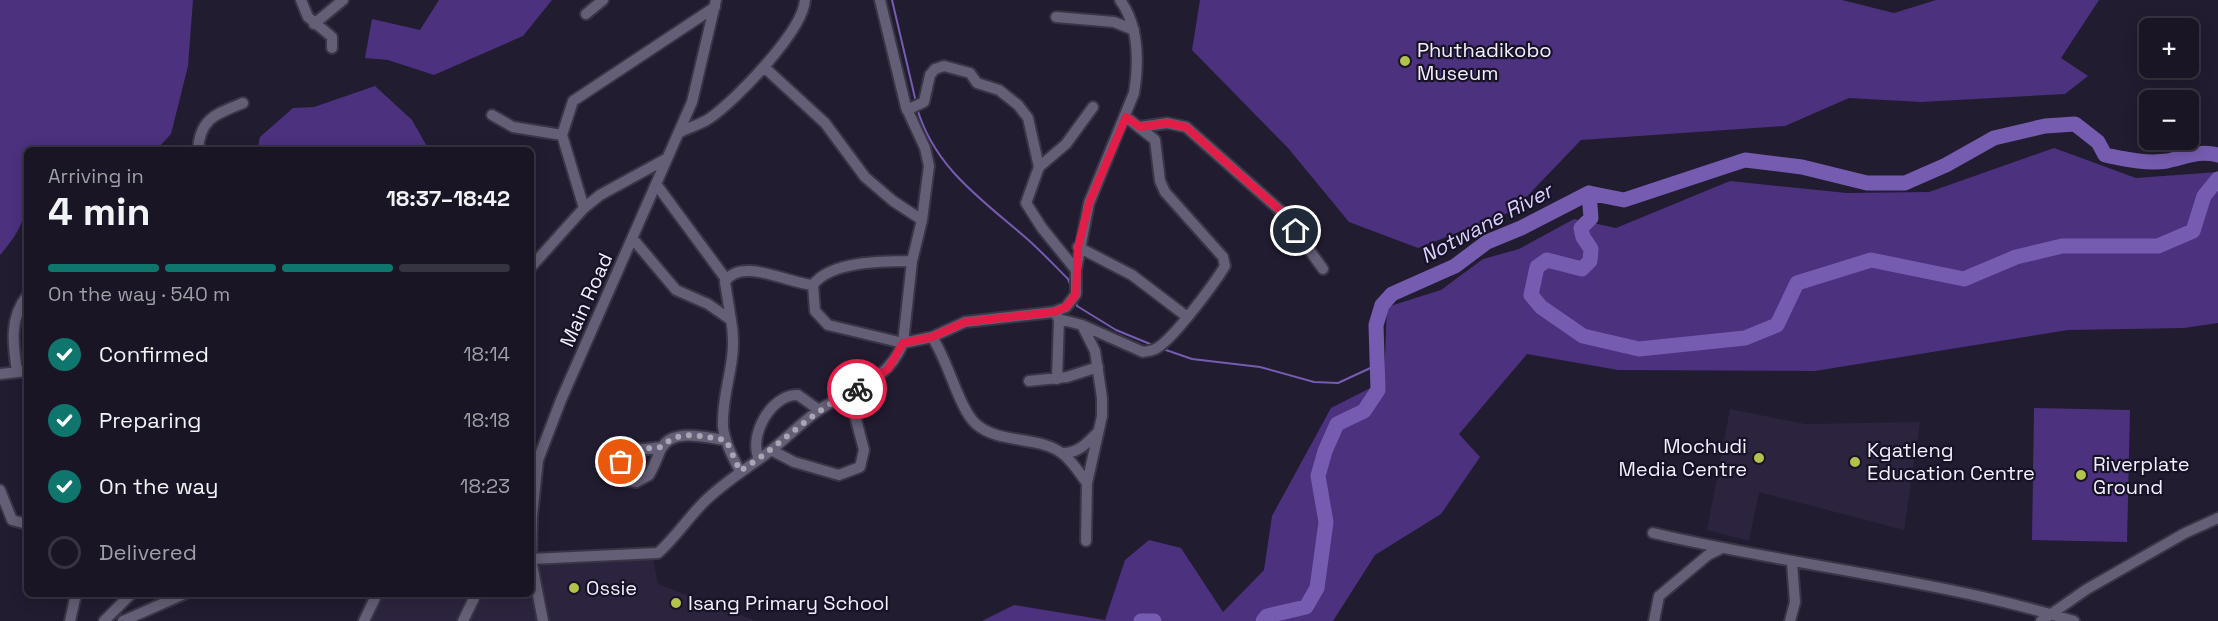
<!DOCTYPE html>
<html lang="en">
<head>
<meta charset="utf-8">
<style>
	body { margin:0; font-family:"Space Grotesk",sans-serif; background:#262231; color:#f1f3f6; height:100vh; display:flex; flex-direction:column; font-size:22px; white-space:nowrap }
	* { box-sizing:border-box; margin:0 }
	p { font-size:20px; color:#9f9fa6 }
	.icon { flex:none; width:33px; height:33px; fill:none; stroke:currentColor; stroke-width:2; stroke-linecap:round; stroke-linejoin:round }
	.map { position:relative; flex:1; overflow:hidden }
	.sheet { position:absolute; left:24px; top:147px; width:510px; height:450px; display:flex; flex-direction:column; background:#191524; border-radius:9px; box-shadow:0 3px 15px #0003,0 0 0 2px #373441 }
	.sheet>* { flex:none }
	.buttons { position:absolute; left:2139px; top:18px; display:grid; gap:12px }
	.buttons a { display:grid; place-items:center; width:60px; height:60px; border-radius:9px; background:#191524; box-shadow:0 3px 15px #0003,0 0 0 2px #373441; font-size:30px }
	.pin { position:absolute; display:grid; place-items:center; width:51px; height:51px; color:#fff; margin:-26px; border:3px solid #fff; border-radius:50%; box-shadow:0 2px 6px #0007 }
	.courier { position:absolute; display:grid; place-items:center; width:60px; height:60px; margin:-30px; border:4px solid #e11d48; border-radius:50%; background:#fff; color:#222; box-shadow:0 2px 8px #0007 }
	.headline em { font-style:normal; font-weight:800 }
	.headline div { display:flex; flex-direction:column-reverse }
	.headline { display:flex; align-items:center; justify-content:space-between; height:102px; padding:0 24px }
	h1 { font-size:39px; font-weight:800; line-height:45px }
	.bar { display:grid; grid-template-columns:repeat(4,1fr); gap:9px 6px; align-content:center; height:72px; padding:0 24px }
	.bar i { height:8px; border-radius:4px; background:#373441 }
	.bar .active { background:#0f766e }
	.bar p { grid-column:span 4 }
	ol { padding:0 24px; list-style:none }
	li { display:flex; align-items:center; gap:18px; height:66px }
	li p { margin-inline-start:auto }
	li .icon { padding:6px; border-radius:50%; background:#0f766e; color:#fff; stroke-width:4 }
	li:last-child { color:#9f9fa6 }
	li i { width:33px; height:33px; border:3px solid #373441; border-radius:50% }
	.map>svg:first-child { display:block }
	.built { fill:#2c243e }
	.green { fill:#4c317e }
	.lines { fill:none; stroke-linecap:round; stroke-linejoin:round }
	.stream { stroke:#765cb1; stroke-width:2 }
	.river { stroke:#765cb1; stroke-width:15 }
	.minor-casing { stroke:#393545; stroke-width:14 }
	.minor { stroke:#645e76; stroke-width:10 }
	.done { stroke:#a9a5b5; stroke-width:6; stroke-dasharray:0 10.8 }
	.route { stroke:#e11d48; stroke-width:8 }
	.poi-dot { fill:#b3c24b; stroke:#181226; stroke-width:2 }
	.labels { text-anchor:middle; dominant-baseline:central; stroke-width:4.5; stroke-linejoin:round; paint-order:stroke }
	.poi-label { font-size:20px; fill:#f2effd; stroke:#181226; text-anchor:start }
	.street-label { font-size:20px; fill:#f2effd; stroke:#181226 }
	.water-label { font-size:21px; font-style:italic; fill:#dbd0fe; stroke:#181226 }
</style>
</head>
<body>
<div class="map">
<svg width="2218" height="621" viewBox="0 0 2218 621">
	<rect width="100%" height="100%" fill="#211c30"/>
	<path class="built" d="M1730,409L1805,424L1920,422L1904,530L1759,492L1749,541L1707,530Z
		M531,559H653L658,584L756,621H356L368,594H531Z"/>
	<path class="green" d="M0,0H193L188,66L171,134L156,150H27C27,198 34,217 0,255Z
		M439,0H552L523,36L434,75L388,60L365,58L372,19L420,30Z
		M1200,0H1842L1894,13L1936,0H2099L2061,58L2088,76L2065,94L1921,102L1849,98L1785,126L1581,140L1513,211L1418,248L1349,222L1288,148L1192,50Z
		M375,86L412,120L429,150H257L260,137L293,108L314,107Z
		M2054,148L2136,178L2218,172V323L2184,328L2068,330L1815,371L1618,370L1527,354L1459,434L1480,457L1441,514L1375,555L1333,621H982L1014,605L1105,620L1125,560L1149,540L1181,548L1223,612L1264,570L1272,516L1331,408L1384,381L1387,307L1441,290L1483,259L1519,249L1574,219L1616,228L1730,181L1847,193L1929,192Z
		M2034,408L2130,410L2127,542L2032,540Z"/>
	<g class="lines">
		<path class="stream" d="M892,0L916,102
			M917,108C934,167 981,199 1025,237C1040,250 1054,265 1068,279L1071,287
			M1076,301L1077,306L1116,330L1155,346
			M1163,349L1192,359L1260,367L1314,382L1338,383L1377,365"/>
		<path class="river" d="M1589,193L1624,200L1745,160L1802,167L1867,183H1905L1946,165L1994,138L2045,126L2075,124L2098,142L2105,155C2125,159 2146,164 2167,161C2186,157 2199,150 2218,155
			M1141,621H1154
			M1263,621L1267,616L1306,607L1317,588L1326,522L1318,476L1325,451L1337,424L1364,411L1378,390L1376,325L1382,305L1392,294L1455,266L1487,242L1521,228L1589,193L1591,218L1581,228L1583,237L1591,249L1590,261L1582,269L1547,260L1537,267L1531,295L1541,307L1583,336L1639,349L1745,338L1777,325L1797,283L1871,260L1964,279L2016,257L2062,246H2158L2193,231L2204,196L2218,179"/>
		<defs>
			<path id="minor" d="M301,0L308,17L332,37V48
				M586,14L603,0
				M1056,17L1114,22L1134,30
				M314,24L343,0
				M764,67L825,123L865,177L893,201L922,220
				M907,110L924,102L930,75L935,69L944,66L970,73L977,83L999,90L1018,105L1028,118L1039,167L1026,203L1042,228L1076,270V294L1066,307L1054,312L965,322L932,337L903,343L828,325L815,311L813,285C830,261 884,261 912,261
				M492,115L513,127L562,135L584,208
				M1140,127L1167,123L1186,127L1282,212L1323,269
				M680,132C690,127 702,124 710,118C736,100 803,31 805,0
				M562,135L573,101L715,7
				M198,150C200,118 216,114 243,103
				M1039,167L1066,144L1093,107
				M656,184L726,279
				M633,239L676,290L708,304L731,320C739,361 721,390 723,427C725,443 733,458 740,471
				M1078,247L1132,275L1186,316
				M531,267L584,208L600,195L666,159
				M1076,270L1089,203L1134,93C1139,62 1139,26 1120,0
				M1054,312L1059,319L1082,325L1143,352C1148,351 1153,351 1157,348C1174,338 1214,284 1225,266L1223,257L1165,192L1160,181L1155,140L1126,117
				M731,320L725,282C740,256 790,284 813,285
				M1082,325L1095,351L1102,398V416L1087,483L1086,541
				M932,337C948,360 959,409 976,424C1000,445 1039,435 1063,454C1073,462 1080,474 1087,483
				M17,371C13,345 9,318 27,296
				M0,374L27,371
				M1057,379L1059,319
				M1029,381L1067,377L1098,367
				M662,447L637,450L627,454L619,470L623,480L636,482L649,475C654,467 657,458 661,449C672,427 706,438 726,440
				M771,450L794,462L839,475L860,467L864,450L849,393
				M1063,453C1078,453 1086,444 1097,433
				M759,459C748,436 771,394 798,395L819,410
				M0,490L12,520L27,524
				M1653,533C1792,566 1937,579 2074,621
				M531,559L658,553C675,538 688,518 704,502C724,482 748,468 770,451C787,438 802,422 819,410C851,389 888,382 903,343L912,261L922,220L929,166L925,148L906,107L880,0
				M70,621L76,594
				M104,621L131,594
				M123,621L184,594
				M364,621L377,594
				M463,621L476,594
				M543,621L531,559L532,516L538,460L561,400L692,102L716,0
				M1654,621L1659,596L1708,555L1720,549
				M1790,621L1795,602L1792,563
				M2041,621L2087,589L2185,533L2218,518"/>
		</defs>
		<use href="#minor" class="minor-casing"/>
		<use href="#minor" class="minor"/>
	</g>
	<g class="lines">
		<path class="done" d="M621,462C631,448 645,449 662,447C679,428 702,437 726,440L740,471C781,446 813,409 857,389"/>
		<path class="route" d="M857,389L888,369L903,343L932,337L965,322L1054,312L1066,307L1076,294L1078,247L1089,203L1126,117L1140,127L1167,123L1186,127L1282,212L1296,231"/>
	</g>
	<g class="poi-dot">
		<circle cx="1405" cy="61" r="6"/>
		<circle cx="1759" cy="458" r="6"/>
		<circle cx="1855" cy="462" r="6"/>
		<circle cx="2081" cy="475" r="6"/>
		<circle cx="574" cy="588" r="6"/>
		<circle cx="676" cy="603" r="6"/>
	</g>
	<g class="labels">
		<g class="poi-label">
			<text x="1417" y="50">Phuthadikobo<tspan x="1417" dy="23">Museum</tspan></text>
			<text x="1747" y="446" text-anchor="end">Mochudi<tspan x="1747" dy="23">Media Centre</tspan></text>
			<text x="1867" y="450">Kgatleng<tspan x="1867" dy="23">Education Centre</tspan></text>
			<text x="2093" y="464">Riverplate<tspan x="2093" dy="23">Ground</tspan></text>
			<text x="586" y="588">Ossie</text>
			<text x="688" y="603">Isang Primary School</text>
		</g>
		<g class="street-label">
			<text transform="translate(586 300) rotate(-66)">Main Road</text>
		</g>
		<g class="water-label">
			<text transform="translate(1486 223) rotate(-28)">Notwane River</text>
		</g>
	</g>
</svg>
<div class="buttons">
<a>+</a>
<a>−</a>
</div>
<div class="pin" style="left:621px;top:462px;background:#ea580c"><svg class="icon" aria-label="bag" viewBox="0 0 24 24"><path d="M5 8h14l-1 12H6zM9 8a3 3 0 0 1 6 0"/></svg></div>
<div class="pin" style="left:1296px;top:231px;background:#1f2937"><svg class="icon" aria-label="home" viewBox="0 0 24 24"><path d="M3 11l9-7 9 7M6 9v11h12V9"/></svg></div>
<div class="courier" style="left:857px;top:389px"><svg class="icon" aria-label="bike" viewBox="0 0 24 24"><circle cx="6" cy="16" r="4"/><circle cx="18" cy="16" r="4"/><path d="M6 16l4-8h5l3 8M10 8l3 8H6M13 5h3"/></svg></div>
<section class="sheet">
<div class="headline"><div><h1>4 min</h1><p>Arriving in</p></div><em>18:37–18:42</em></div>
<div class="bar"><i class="active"></i><i class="active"></i><i class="active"></i><i></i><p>On the way · 540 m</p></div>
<ol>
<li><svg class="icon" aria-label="check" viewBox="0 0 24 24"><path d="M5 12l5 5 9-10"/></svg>Confirmed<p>18:14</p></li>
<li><svg class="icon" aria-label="check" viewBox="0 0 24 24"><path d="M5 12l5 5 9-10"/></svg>Preparing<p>18:18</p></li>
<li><svg class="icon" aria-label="check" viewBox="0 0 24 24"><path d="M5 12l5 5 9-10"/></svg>On the way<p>18:23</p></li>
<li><i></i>Delivered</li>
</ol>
</section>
</div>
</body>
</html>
